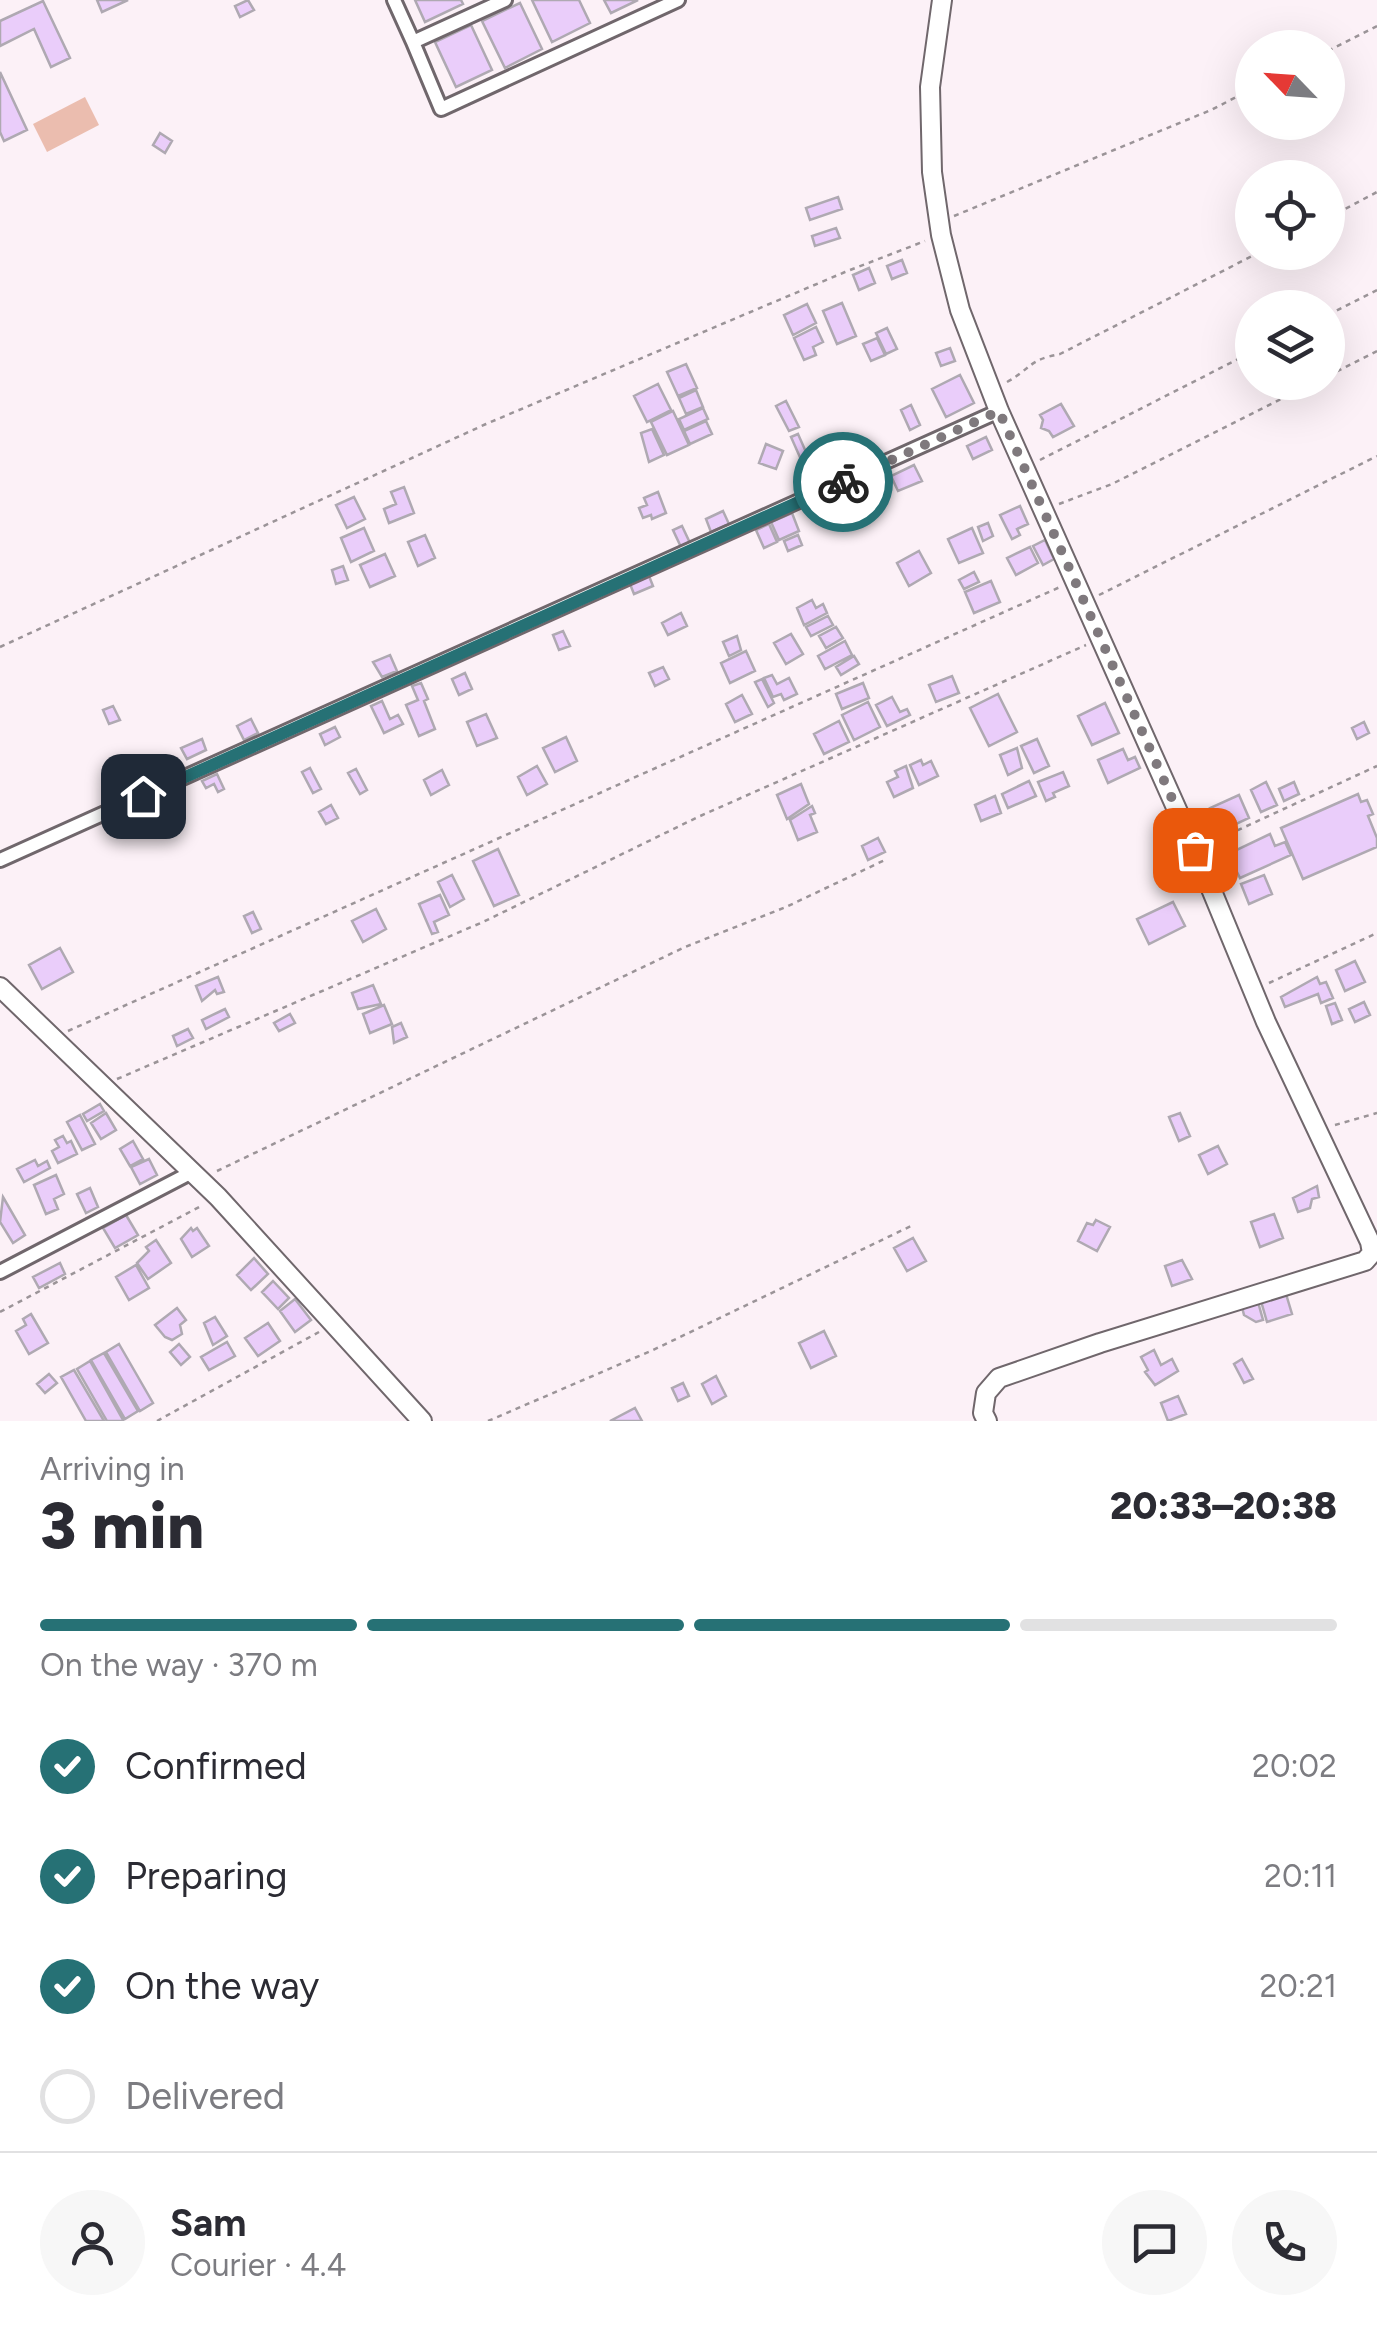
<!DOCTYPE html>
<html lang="en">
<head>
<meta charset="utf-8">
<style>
	body { margin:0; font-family:Figtree,sans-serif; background:#f7f7f7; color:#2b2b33; height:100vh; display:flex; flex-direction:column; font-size:38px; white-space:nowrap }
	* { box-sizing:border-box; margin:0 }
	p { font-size:32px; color:#7c7c81 }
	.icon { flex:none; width:55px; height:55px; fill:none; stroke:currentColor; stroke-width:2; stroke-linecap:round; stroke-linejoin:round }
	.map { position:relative; height:1421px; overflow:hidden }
	.panel { display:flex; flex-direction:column; background:#fff; flex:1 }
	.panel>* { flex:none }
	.needle { width:65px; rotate:295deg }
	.tools { position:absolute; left:1235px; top:30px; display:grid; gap:20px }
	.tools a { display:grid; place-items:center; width:110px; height:110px; border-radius:50%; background:#fff; box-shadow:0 10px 40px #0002; font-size:50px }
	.pin { position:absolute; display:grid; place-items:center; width:85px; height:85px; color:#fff; margin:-42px; border-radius:20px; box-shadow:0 5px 15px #0006 }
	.courier { position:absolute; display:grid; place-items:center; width:100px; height:100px; margin:-50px; border:8px solid #267175; border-radius:50%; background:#fff; color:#222; box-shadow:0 2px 12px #0007 }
	.head em { font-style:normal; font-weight:800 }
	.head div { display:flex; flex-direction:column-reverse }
	.head { display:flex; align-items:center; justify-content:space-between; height:170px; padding:0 40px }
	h1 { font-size:65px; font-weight:800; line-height:75px }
	.bar { display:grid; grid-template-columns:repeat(4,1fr); gap:15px 10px; align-content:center; height:120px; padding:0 40px }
	.bar i { height:12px; border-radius:8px; background:#e1e1e2 }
	.bar .active { background:#267175 }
	.bar p { grid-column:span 4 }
	.line { display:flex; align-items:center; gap:25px; padding:0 40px; border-top:2px solid #e1e1e2 }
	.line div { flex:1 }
	.round { display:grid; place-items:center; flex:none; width:105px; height:105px; border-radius:52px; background:#f7f7f7 }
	ol { padding:0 40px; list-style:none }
	li { display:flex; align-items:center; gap:30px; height:110px }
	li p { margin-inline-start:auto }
	li .icon { padding:10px; border-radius:50%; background:#267175; color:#fff; stroke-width:4 }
	li:last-child { color:#7c7c81 }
	li i { width:55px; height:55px; border:5px solid #e1e1e2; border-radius:50% }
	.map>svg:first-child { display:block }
	.green { fill:#ebbdaf }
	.building { fill:#eacdfa; stroke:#afa9b2; stroke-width:2.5 }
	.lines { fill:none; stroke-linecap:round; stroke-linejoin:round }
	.street-casing { stroke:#70676c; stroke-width:18 }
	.secondary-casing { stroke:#70676c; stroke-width:22 }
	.path { stroke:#9b9498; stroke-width:2.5; stroke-dasharray:5 5; stroke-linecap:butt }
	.street { stroke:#fff; stroke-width:12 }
	.secondary { stroke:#fff; stroke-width:18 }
	.done { stroke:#7f797d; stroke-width:10; stroke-dasharray:0 18 }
	.route { stroke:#267175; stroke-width:12 }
</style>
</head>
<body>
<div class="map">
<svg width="1377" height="1421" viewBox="0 0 1377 1421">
	<rect width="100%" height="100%" fill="#fcf1f7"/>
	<path class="green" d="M85,97L99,125L47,152L33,124Z"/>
	<path class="building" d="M97,0H128L102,12Z
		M248,0L254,10L240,17L235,6Z
		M415,0H461L463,4L425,22Z
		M532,0H579L590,23L552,42Z
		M604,0H638L611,13Z
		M43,1L70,58L51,67L34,29L0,46V21Z
		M520,3L542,49L505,68L482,21Z
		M471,25L492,70L456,87L435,42Z
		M0,72L27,130L4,141L0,132Z
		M160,133L172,141L165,153L153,145Z
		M838,197L842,209L810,220L806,208Z
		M836,228L840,238L815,246L812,236Z
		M902,260L907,273L892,279L887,266Z
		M869,268L875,283L859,290L853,275Z
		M842,303L856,336L837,344L823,311Z
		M807,304L816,323L793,335L784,315Z
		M816,327L823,342L813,347L816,355L804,360L794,338Z
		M887,328L897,349L886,354L876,333Z
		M877,338L885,355L871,361L863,344Z
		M950,348L955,361L941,366L936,353Z
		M686,364L697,388L678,396L667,372Z
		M960,375L974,403L946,417L932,389Z
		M658,384L671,410L647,422L634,396Z
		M696,390L703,407L686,414L679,398Z
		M786,401L799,427L789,431L776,406Z
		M1061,404L1074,426L1053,437L1049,431L1041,428L1043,420L1040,415Z
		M911,405L920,425L910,430L901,410Z
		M703,408L708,419L684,430L679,419Z
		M673,411L689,445L667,455L651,422Z
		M706,421L712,434L690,444L684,431Z
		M652,429L664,455L649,462L641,433Z
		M798,434L810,461L803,464L791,437Z
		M986,437L992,450L973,459L967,446Z
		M766,444L783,451L776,469L759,463Z
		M821,453L832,475L821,480L811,458Z
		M914,465L922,481L898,491L891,476Z
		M404,487L414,513L389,523L384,509L396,504L391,492Z
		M658,492L666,513L652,519L651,515L643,518L639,508L647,505L644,498Z
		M354,497L365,519L347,528L336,505Z
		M1020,506L1028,524L1017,529L1020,535L1012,539L1000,515Z
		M723,511L729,524L711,532L706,519Z
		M792,513L799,531L779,540L771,522Z
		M988,523L993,536L983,541L978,527Z
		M769,524L777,542L764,548L756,530Z
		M682,526L690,543L681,547L673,530Z
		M364,528L374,551L351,562L341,538Z
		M972,528L983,553L959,563L948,539Z
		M425,535L435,558L418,566L408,542Z
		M798,535L802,545L788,551L784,541Z
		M1045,540L1054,559L1043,565L1033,546Z
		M1030,547L1038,563L1016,575L1007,558Z
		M919,551L931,573L909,586L897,563Z
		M385,554L395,576L370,587L360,565Z
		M343,566L348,580L336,584L332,570Z
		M974,572L979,582L964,589L959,580Z
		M649,576L653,586L634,594L630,584Z
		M991,581L1000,602L974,613L965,592Z
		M812,600L816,608L823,604L827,613L804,625L797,608Z
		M681,613L687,626L668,635L662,623Z
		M828,616L833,625L811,636L806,627Z
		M836,627L843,638L826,648L819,636Z
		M563,631L570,646L559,650L553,635Z
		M791,634L803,654L786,664L774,643Z
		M737,636L741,650L729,656L723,642Z
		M845,641L852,655L825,669L818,656Z
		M746,651L755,671L730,683L721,663Z
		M390,655L397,671L382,677L373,662Z
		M854,656L859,664L841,675L836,667Z
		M663,667L669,679L655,686L649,673Z
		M465,673L472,689L459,695L452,679Z
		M772,675L777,684L789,678L797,694L784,700L781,694L773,697L764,678Z
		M952,676L959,693L936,702L929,685Z
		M762,679L774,703L768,707L755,682Z
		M421,683L428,699L424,701L435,729L419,736L406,705L418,700L412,686Z
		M863,683L869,698L842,709L836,694Z
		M998,694L1017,732L989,746L970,708Z
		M742,695L752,714L735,722L726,704Z
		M892,697L900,712L907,709L910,715L887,726L876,705Z
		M382,701L390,719L398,715L403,724L384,733L371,706Z
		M868,702L880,727L854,740L842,715Z
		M1105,703L1119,733L1092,745L1078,716Z
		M113,706L120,720L109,724L103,710Z
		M486,714L497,738L477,746L467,722Z
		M251,719L258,733L244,740L237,726Z
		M839,721L849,742L824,754L814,734Z
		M1364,722L1369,733L1357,739L1352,728Z
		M335,727L340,737L325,745L320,734Z
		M566,737L577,761L555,772L543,748Z
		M202,739L206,750L187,759L181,748Z
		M1037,739L1049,766L1034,773L1021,746Z
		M1017,748L1022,768L1008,775L1000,755Z
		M1123,749L1128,760L1135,757L1140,768L1108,783L1098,760Z
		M921,760L923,765L931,761L938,776L919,785L910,765Z
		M537,766L547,784L527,795L518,777Z
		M906,766L913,788L894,797L887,782L898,777L895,771Z
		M310,768L321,789L313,793L302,772Z
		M356,769L367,790L360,794L348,773Z
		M442,770L449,785L431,795L424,780Z
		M1063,772L1069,786L1053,793L1055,797L1046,801L1038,782Z
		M217,774L224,789L218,792L214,784L206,788L202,781Z
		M1029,781L1036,796L1008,808L1002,794Z
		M1266,782L1277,805L1261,812L1251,790Z
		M1294,782L1299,794L1284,801L1279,789Z
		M801,784L809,804L787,819L777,795Z
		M1358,794L1361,802L1367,800L1373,814L1368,816L1377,838V847L1303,879L1281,828Z
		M1239,795L1249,818L1221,831L1210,808Z
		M995,796L1001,813L981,821L975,805Z
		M331,805L338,818L326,824L319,812Z
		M812,806L815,813L810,815L817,832L798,840L790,820Z
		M1270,834L1275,846L1285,842L1291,855L1240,878L1228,854Z
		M878,838L885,852L868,860L862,846Z
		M498,849L519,895L494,906L473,861Z
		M1179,868L1187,885L1178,890L1170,872Z
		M452,875L464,899L450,907L438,882Z
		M1264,875L1272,894L1249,904L1241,884Z
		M440,895L449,915L434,922L438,932L432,934L419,904Z
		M1173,902L1185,926L1149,944L1137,919Z
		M376,909L386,929L363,942L352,921Z
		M253,912L261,929L252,933L244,916Z
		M60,948L73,972L42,989L29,965Z
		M1355,961L1365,982L1345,991L1336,970Z
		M218,977L224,992L217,994L215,990L202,1001L196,986Z
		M1317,977L1320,984L1326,982L1333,998L1321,1003L1318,994L1285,1007L1281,997Z
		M373,985L381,1004L358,1009L352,993Z
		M1364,1002L1370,1015L1355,1022L1349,1009Z
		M1335,1003L1342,1020L1332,1024L1326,1006Z
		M384,1005L392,1024L370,1033L363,1014Z
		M225,1009L229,1017L206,1029L202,1020Z
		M290,1014L295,1023L279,1031L274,1023Z
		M401,1023L407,1037L394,1043L392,1027Z
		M188,1029L193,1038L177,1046L173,1036Z
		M100,1104L104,1111L87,1121L83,1114Z
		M106,1113L116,1130L101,1139L91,1123Z
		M1180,1113L1190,1136L1179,1141L1169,1117Z
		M80,1115L95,1144L82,1150L67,1122Z
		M63,1136L67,1143L71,1141L77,1154L58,1163L52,1151L59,1147L55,1140Z
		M133,1141L143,1159L130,1166L120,1149Z
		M1218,1146L1227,1164L1208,1174L1199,1155Z
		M149,1159L157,1175L140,1184L131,1167Z
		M35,1160L38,1166L47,1161L50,1168L24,1182L17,1169Z
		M56,1175L64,1194L54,1199L58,1209L46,1214L34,1185Z
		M1317,1186L1319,1197L1312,1199L1310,1208L1298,1212L1293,1198Z
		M90,1188L98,1207L86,1213L77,1194Z
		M3,1197L25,1235L13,1243L0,1222Z
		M1274,1214L1283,1238L1260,1247L1251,1222Z
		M126,1215L138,1235L115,1248L103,1228Z
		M1096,1220L1110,1227L1097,1251L1078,1241L1087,1223L1093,1225Z
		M191,1228L193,1231L197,1228L209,1246L192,1257L181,1239Z
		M913,1238L926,1261L907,1271L894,1248Z
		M156,1240L171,1263L148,1279L137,1263L149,1251L146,1247Z
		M254,1258L268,1274L251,1290L237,1275Z
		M1182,1260L1192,1279L1172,1286L1165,1266Z
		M60,1263L65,1274L39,1288L33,1277Z
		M136,1265L149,1288L129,1300L116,1277Z
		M273,1281L289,1298L278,1309L262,1292Z
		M1286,1294L1292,1314L1267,1322L1261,1301Z
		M295,1299L311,1320L295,1332L280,1311Z
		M1258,1302L1263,1320L1256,1322L1244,1315L1242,1307Z
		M177,1308L186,1320L180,1325L182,1334L172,1340L165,1337L155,1325Z
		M31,1314L48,1343L29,1354L16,1331L26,1325L23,1319Z
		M215,1317L227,1336L213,1345L204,1323Z
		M268,1323L280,1341L258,1356L245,1338Z
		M824,1331L836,1356L811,1368L799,1343Z
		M227,1342L235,1356L209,1370L201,1357Z
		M119,1344L153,1403L140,1411L106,1352Z
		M179,1344L190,1357L181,1365L170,1352Z
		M1154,1350L1161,1365L1172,1359L1178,1371L1155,1385L1145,1372L1148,1370L1141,1357Z
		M104,1353L138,1411L125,1419L91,1360Z
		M1242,1359L1253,1379L1244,1383L1234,1364Z
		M90,1361L123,1420L122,1421H107L77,1369Z
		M74,1370L104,1421H86L61,1377Z
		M49,1374L57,1383L45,1393L37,1384Z
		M716,1376L726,1396L712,1404L702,1384Z
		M683,1383L689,1396L678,1401L672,1388Z
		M1178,1396L1186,1414L1168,1421L1161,1403Z
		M635,1408L642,1421H610Z"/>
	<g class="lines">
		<defs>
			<path id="street" d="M394,0L413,42L505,0
				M413,42L441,109L678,0
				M0,860L999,411
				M0,1272L192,1172"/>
			<path id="secondary" d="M942,0L930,87L932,172L941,235L960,310L999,411L1195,850L1266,1022L1370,1242L1372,1253L1365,1261L1100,1343L999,1378L986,1393L983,1413L987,1421
				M0,987L218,1197L422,1421"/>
		</defs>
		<use href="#street" class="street-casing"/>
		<use href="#secondary" class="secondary-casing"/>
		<path class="path" d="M1328,51L1377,26
			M954,216L1211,110L1252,89
			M1328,218L1377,192
			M1328,315L1377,290
			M1328,376L1377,351
			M1007,382C1032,368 1028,360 1060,354L1260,252
			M1040,460L1252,352
			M1059,504L1112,484L1315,382
			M1099,595L1377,456
			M0,647L486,424L845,272L925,241
			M1210,843L1377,766
			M1269,983L1377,933
			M68,1031L1060,587
			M117,1079L483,922L698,817L1086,645
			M1335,1125L1377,1113
			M217,1171L685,947L786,907L887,859
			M0,1312L203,1205
			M157,1421L319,1332
			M488,1421L653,1350L911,1226"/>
		<use href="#street" class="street"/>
		<use href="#secondary" class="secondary"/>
	</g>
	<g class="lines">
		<path class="done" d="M843,482L999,411L1195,850"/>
		<path class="route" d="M143,796L843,482"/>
	</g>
</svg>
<div class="tools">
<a><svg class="needle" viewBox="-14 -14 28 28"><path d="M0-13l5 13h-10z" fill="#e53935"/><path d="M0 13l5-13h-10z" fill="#7c7c81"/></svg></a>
<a><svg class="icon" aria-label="locate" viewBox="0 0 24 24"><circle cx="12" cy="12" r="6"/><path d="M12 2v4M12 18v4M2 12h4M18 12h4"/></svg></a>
<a><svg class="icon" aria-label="layers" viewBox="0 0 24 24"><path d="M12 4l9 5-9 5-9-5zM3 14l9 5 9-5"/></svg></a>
</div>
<div class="pin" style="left:1195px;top:850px;background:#ea580c"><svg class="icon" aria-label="bag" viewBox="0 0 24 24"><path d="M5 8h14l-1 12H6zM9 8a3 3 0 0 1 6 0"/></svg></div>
<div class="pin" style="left:143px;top:796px;background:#1f2937"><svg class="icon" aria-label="home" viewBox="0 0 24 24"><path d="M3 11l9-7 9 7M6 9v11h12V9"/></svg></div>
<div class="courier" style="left:843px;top:482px"><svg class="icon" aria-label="bike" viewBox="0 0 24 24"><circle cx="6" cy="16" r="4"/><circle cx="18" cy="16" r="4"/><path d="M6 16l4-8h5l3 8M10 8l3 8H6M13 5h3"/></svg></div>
</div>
<section class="panel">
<div class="head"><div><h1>3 min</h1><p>Arriving in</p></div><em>20:33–20:38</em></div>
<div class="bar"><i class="active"></i><i class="active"></i><i class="active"></i><i></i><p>On the way · 370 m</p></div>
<ol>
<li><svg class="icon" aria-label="check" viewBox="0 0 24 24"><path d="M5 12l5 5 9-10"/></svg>Confirmed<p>20:02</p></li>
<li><svg class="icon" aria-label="check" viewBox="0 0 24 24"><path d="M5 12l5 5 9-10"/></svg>Preparing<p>20:11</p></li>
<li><svg class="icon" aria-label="check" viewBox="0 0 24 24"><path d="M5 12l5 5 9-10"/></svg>On the way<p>20:21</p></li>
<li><i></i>Delivered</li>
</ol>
<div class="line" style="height:180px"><a class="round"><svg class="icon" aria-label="person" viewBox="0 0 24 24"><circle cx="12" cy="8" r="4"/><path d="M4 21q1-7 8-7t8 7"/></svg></a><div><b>Sam</b><p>Courier · 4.4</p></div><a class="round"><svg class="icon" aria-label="chat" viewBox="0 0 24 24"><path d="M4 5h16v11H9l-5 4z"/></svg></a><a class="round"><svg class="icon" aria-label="phone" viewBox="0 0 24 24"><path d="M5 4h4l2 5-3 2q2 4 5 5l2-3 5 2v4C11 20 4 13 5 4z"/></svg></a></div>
</section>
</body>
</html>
